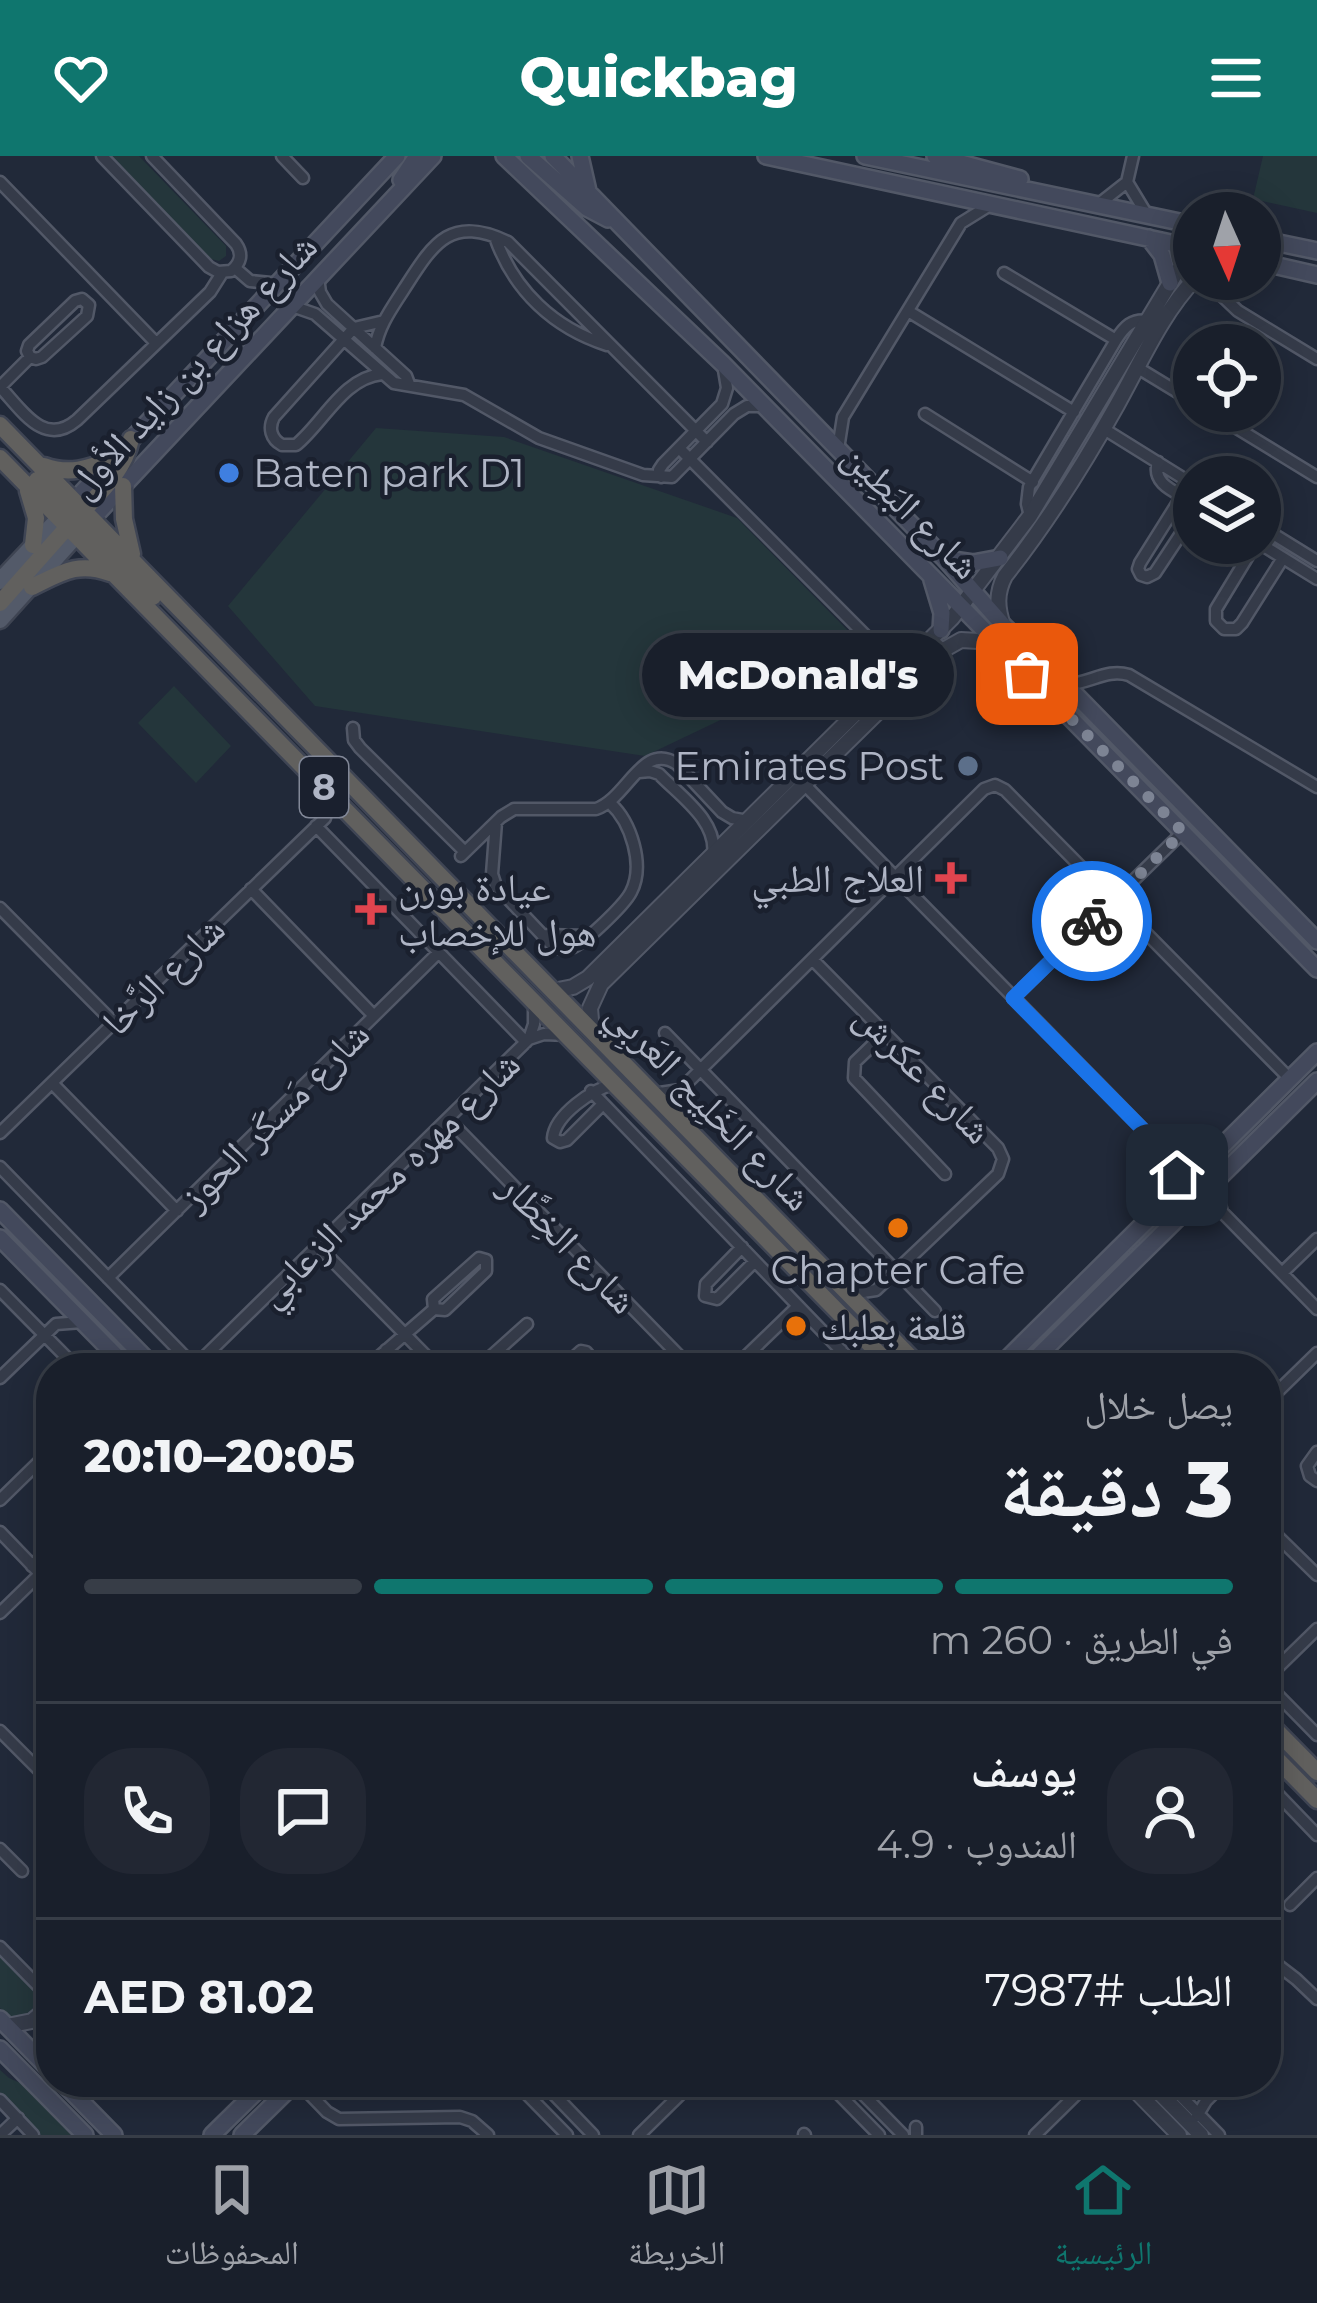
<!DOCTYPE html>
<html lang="ar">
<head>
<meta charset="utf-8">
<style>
	body { margin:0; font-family:Montserrat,"Noto Naskh Arabic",sans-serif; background:#222733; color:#f1f3f6; direction:rtl; height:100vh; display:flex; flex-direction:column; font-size:45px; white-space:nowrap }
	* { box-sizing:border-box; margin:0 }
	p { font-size:39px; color:#9fa2a9 }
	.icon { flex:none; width:66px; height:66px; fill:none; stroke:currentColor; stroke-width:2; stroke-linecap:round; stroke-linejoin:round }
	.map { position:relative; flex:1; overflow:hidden; direction:ltr }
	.drawer { position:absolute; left:36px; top:1197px; width:1245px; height:744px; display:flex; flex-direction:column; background:#191f2b; border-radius:48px; box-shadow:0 6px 30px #0003,0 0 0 3px #373d47; direction:rtl }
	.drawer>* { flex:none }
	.needle { width:78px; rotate:177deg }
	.buttons { position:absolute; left:1173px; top:36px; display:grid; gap:24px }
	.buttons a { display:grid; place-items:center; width:108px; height:108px; border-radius:50%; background:#191f2b; box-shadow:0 6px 30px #0003,0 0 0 3px #373d47; font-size:60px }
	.pin { position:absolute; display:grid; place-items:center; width:102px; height:102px; color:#fff; margin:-51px; border-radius:24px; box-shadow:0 6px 18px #0006 }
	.courier { position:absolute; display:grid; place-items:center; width:120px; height:120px; margin:-60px; border:9px solid #1a73e8; border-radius:50%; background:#fff; color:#222; box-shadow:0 3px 15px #0007 }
	.bubble { position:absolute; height:84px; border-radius:42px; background:#191f2b; box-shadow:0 6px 30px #0003,0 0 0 3px #373d47; font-size:39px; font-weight:800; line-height:84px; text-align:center; direction:rtl }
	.summary em { font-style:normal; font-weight:800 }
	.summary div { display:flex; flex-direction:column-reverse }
	.summary { display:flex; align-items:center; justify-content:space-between; height:204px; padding:0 48px }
	h1 { font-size:78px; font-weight:800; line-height:90px }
	.bar { display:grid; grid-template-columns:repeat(4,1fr); gap:18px 12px; align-content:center; height:144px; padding:0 48px }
	.bar i { height:15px; border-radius:9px; background:#373d47 }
	.bar .current { background:#0f766e }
	.bar p { grid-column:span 4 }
	.line { display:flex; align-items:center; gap:30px; padding:0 48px; border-top:3px solid #373d47 }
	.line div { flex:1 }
	.round { display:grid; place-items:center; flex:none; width:126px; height:126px; border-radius:48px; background:#222733 }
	header { display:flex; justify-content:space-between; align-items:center; height:156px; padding:0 48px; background:#0f766e; color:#fff; font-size:54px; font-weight:800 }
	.tab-bar { display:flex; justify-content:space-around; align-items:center; height:168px; border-top:3px solid #373d47; background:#191f2b; font-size:33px; color:#9fa2a9 }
	.tab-bar a { display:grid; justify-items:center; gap:6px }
	.tab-bar .current { color:#0f766e }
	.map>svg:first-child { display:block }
	.green { fill:#24363b }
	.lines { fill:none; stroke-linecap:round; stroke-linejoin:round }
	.minor-casing { stroke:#525867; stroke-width:15 }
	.tertiary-casing { stroke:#525867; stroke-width:18 }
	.secondary-casing { stroke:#525867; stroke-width:20 }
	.primary-casing { stroke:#3e4452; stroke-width:21 }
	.trunk-casing { stroke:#3f4554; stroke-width:21 }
	.minor { stroke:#353b49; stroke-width:10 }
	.tertiary { stroke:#353b49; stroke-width:14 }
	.secondary { stroke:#43495c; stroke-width:15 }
	.primary { stroke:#535a69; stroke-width:16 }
	.trunk { stroke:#61605e; stroke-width:16 }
	.done { stroke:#7d8494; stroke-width:12; stroke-dasharray:0 21.6 }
	.route { stroke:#1a73e8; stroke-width:15 }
	.shop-dot { fill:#3f7fe0; stroke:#1a202e; stroke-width:4.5 }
	.service-dot { fill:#5c6f8a; stroke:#1a202e; stroke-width:4.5 }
	.health-dot { fill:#e0444e; stroke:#1a202e; stroke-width:4.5 }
	.food-dot { fill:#e8710a; stroke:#1a202e; stroke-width:4.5 }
	.labels { text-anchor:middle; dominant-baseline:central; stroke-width:9; stroke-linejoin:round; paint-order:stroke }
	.shield { fill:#1a202e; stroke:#828898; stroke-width:3 }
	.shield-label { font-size:36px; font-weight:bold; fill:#afb5c5 }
	.street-label { font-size:39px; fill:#afb5c5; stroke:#1a202e }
	.poi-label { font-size:39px; fill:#afb5c5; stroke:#1a202e; text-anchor:start }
</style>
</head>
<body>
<header><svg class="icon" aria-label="menu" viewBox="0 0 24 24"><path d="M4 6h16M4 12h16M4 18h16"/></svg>Quickbag<svg class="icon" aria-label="heart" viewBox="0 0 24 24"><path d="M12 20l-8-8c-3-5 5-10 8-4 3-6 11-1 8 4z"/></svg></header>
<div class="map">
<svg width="1317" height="1979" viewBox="0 0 1317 1979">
	<rect width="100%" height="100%" fill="#212939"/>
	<path class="green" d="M112,0H139L226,90V100L219,105L211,103Z
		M1263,0H1317V57L1253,43Z
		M376,272L504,281L737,362L867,494L645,600L315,550L228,450Z
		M174,530L231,590L196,627L138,567Z
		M0,1800L34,1835L38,1843C33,1857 24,1860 10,1862L0,1852Z
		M0,1914L9,1922L25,1929L71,1979H41L0,1936Z"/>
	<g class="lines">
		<defs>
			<path id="minor" d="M102,0L209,111L218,116L231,115C241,107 243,98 236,88L152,0
				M282,0L303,22
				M0,26L156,187
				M1127,26L1147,59
				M1099,48L1127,26L1133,0
				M495,81C514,135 554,172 607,189
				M235,112L250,125L280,128
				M1004,117L1116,184
				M318,122L320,136L327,148L406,220L409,228
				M1218,136L1238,155L1317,203
				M82,143L89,149L87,160L42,201L36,203L30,201L27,195L29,189L75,145Z
				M292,150L315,158L394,227L464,239L539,282L643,319L672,321L734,258L747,250H762
				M908,155L1074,256
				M375,192C379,169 392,152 404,133C433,88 450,58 508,86L707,286
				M30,201L0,231C22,254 44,292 77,264L210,136L222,117
				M1138,212L1194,246
				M382,218C343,222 324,266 296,289H282C271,283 268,272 274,261L354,172L384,165
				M1209,255L1317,321
				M925,258L1033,326
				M1104,273L1194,329
				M679,292L870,484C878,501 861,512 846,517
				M838,293L843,261L961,67L990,49
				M1158,306C1151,329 1177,336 1194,347
				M661,321L659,314L663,308L722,248L727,232L723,208
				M1182,340L1140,407L1138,413L1141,419L1147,421L1155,417L1194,358
				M1030,360L1027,348L1029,331L1116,184C1124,171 1132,162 1149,165
				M1260,370L1317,405
				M1256,387L1216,453V465L1224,473H1236L1242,467L1283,402
				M1259,387L1317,423
				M1067,528C1090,528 1106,512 1129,519L1317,631
				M353,572L354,584L360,592L465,696
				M639,616L650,615L659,618C680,640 718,665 713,699
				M802,626L1174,1005L1202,1010
				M496,666L492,718L496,730L550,787C557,792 559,794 568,793C581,792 625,748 631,736C645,709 631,666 610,647
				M316,670L526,886
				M461,700L501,661L514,653H596C628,642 642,585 677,608L722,656L732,662L748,665
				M251,733L374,860
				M0,752L114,867
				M542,779L589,780
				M813,804L998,992L1003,1003L998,1018L876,1134L849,1138
				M1013,842L1183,676
				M665,877L935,1155
				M885,877L855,906L854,922L945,1018
				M529,883L544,878L567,879
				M52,927L177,1055
				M591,935L855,1209
				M653,938L680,934L984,633L995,629L1005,634L1290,923
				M603,948L567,984L560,986L553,982C555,959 592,933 615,928
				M448,963L691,1212
				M0,977L325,662L330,639
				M0,1011L195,1211
				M1214,1026L1222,1056L1317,1153
				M318,1090L438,1212
				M742,1091L706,1128L705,1140L717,1143L755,1105
				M479,1102L486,1104V1115L445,1154L434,1153L433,1143Z
				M1282,1117L1317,1083
				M108,1122L439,796
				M0,1134L77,1212
				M386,1194L404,1212
				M193,1212L529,883L534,868V849
				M366,1212L434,1153
				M478,1212L527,1168
				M562,1212L581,1195L586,1196L592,1203L588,1212
				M734,1212L798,1150
				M823,1212L841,1194
				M0,1222L56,1168L82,1166
				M1266,1247L1317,1197
				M1317,1296L1307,1310L1310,1320L1317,1325
				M0,1344L51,1294
				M1266,1369L1317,1419
				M0,1376L51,1429
				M32,1410L51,1391
				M0,1457L40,1418
				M1266,1523L1317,1473
				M1266,1527L1317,1579
				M0,1575L51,1626
				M1266,1626L1317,1679
				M0,1693L22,1715
				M1290,1749L1317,1722
				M0,1791L51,1843
				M1266,1800L1296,1823L1317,1843
				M298,1926L327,1956L339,1963L460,1961L472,1965L488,1979
				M515,1926L567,1979
				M542,1926L593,1979
				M827,1926L879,1979
				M851,1926L903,1979
				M1167,1926L1219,1979
				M0,1944L33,1979
				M1197,1960L1206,1945L1225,1926
				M916,1971V1979
				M804,1978L805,1979
				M0,1979L18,1962
				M639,1979L693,1926
				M1035,1979L1089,1926"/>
			<path id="tertiary" d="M1003,469C997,452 996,437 1005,420C1047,367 1084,308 1117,249C1140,208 1162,157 1195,123
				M553,835L573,831L588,822L952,462L1030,360L1176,117L1194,94
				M592,876L590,852L601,828L938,497L961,484L996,486
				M7,1870L32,1865L51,1849
				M43,1907V1890L51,1875
				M1127,1926L1179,1979
				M1149,1926L1201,1979"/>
			<path id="secondary" d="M504,0L723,208L1317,813
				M528,0L587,52L608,63
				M553,0L943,401L1003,469L1065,528L1317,785
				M580,0L588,35
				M766,0L1194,92
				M865,0L1194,69
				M935,0L1020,23
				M401,24L417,0
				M1149,82L1162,99L1170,127
				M1260,83L1317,95
				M1260,106L1317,119
				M74,345L397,0
				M92,363L433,0
				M946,403L973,407L1000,402
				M932,424L942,457L941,474
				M0,1054L155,1212
				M0,1082L128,1212
				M998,1212L1317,896
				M1026,1212L1317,925
				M0,1863L51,1915
				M0,1893L85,1979
				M62,1926L114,1979
				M212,1979L266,1926
				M242,1979L296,1926"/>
			<path id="primary" d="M0,425L66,355
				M0,464L83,372"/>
			<path id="trunk" d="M0,269L921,1212
				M0,302L893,1212
				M44,310C69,319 88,313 112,303
				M37,324L73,361L79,363
				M123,330L124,363L132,398
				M28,335L36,362L33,389
				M78,360C99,338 125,314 131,283
				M65,364L83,372L153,441
				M32,431C61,417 78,405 110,417
				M0,447L71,367
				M1266,1564L1317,1616
				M1266,1592L1317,1644"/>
		</defs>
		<use href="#minor" class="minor-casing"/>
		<use href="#tertiary" class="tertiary-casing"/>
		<use href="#secondary" class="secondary-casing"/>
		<use href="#primary" class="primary-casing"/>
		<use href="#trunk" class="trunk-casing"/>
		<use href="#minor" class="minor"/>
		<use href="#tertiary" class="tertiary"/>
		<use href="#secondary" class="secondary"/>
		<use href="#primary" class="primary"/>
		<use href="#trunk" class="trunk"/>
	</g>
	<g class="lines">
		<path class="done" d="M1027,518L1183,676L1092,765"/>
		<path class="route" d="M1092,765L1013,842L1174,1005L1177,1019"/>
	</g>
	<circle class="shop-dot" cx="229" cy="317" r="12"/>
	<circle class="service-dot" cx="968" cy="610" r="12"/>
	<g class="health-dot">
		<path d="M945 704h12v12h12v12h-12v12h-12v-12h-12v-12h12z"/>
		<path d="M365 735h12v12h12v12h-12v12h-12v-12h-12v-12h12z"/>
	</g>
	<g class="food-dot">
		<circle cx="898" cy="1072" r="12"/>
		<circle cx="796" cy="1170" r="12"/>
	</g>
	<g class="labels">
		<rect class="shield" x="300" y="601" width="48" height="60" rx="9"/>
		<g class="shield-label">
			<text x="324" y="631">8</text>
		</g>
		<g class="street-label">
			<text transform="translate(192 209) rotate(-47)">شارع هزاع بن زايد الأول</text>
			<text transform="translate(912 354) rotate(45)">شارع البَطِين</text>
			<text transform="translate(163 819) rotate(-44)">شارع الرَّخا</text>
			<text transform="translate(924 917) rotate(46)">شارع عكرش</text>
			<text transform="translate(710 949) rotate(46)">شارع الخَلِيج العَربِي</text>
			<text transform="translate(274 959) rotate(-45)">شارع مَسكَر الحوز</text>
			<text transform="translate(388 1022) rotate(-44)">شارع مهره محمد الزعابي</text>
			<text transform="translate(569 1087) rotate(46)">شارع الخِطَّار</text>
		</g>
		<g class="poi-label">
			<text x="253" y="317">Baten park D1</text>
			<text x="944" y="610" text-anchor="end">Emirates Post</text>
			<text x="924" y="722" text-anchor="end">العلاج الطبي</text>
			<text x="398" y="731">عيادة بورن<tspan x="398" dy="45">هول للإخصاب</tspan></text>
			<text x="898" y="1114" text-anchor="middle">Chapter Cafe</text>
			<text x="820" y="1170">قلعة بعلبك</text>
		</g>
	</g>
</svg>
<div class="buttons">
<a><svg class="needle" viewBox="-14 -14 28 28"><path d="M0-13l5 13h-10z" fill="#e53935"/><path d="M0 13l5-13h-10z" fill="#9fa2a9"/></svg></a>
<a><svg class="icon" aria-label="locate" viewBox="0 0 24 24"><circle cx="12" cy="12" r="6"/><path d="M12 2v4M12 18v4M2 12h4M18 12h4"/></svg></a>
<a><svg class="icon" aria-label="layers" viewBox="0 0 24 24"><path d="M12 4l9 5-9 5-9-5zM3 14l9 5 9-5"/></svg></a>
</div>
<div class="pin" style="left:1027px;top:518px;background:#ea580c"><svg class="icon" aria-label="bag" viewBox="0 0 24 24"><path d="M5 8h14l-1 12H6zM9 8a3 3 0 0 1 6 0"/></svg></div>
<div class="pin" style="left:1177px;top:1019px;background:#1f2937"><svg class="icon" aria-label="home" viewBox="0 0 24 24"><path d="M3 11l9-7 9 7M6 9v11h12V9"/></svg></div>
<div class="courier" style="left:1092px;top:765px"><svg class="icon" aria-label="bike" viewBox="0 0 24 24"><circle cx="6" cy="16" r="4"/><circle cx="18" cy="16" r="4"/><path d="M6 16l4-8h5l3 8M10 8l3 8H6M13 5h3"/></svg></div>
<div class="bubble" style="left:642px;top:477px;width:312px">McDonald's</div>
<section class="drawer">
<div class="summary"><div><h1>3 دقيقة</h1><p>يصل خلال</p></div><em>20:05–20:10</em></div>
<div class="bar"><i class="current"></i><i class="current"></i><i class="current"></i><i></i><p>في الطريق · 260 m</p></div>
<div class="line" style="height:216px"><a class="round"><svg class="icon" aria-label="person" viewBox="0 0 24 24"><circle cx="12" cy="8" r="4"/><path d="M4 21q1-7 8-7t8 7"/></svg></a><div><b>يوسف</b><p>المندوب · 4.9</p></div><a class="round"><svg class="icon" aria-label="chat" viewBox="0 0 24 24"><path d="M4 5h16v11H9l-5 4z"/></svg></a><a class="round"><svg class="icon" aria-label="phone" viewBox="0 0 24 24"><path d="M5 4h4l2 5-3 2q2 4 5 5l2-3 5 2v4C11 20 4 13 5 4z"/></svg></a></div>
<div class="line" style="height:156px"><div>الطلب #7987</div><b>AED 81.02</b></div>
</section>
</div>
<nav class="tab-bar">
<a class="current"><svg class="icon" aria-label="home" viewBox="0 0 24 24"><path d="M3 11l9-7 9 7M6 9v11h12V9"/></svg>الرئيسية</a>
<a><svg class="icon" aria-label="map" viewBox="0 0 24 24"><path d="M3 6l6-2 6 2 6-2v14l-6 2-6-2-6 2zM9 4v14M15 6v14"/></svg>الخريطة</a>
<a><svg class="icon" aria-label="saved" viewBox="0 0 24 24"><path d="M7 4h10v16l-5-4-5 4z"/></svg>المحفوظات</a>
</nav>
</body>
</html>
